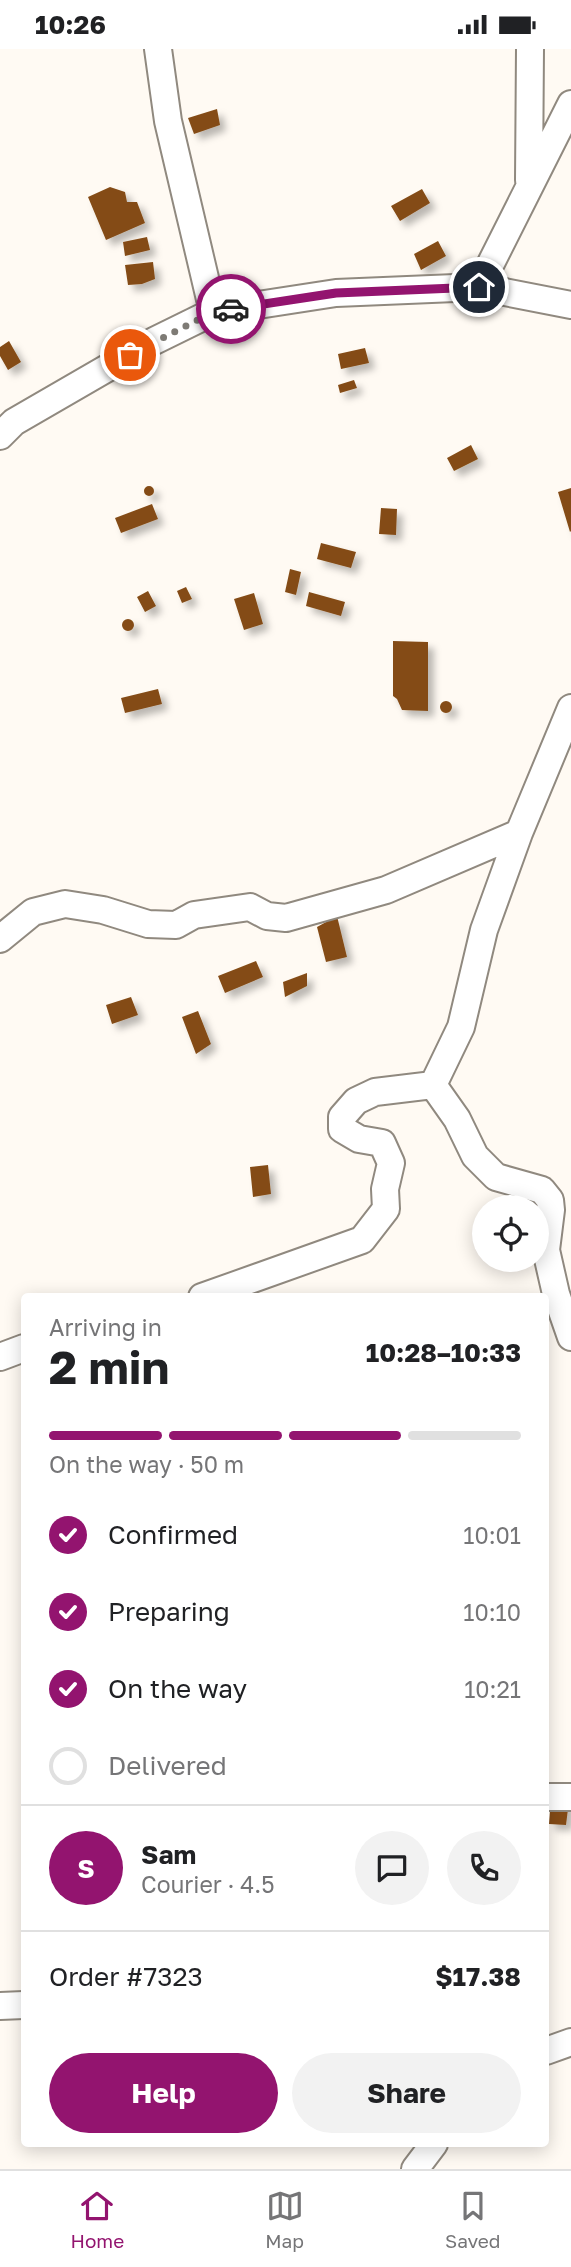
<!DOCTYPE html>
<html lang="en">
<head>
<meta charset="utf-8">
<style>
	body { margin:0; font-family:"Golos Text",sans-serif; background:#f2f2f2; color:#202124; height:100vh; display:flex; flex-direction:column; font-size:26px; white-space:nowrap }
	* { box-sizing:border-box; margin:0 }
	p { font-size:23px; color:#757577 }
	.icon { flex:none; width:38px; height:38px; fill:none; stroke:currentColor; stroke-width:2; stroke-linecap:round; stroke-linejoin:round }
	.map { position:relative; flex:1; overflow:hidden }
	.panel { position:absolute; left:21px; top:1244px; width:528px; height:854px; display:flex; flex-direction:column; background:#fff; border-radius:7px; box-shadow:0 4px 18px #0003 }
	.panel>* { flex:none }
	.fabs { position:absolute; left:472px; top:1146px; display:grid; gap:14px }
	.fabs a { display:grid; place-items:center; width:77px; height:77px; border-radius:50%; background:#fff; box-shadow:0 4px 18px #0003; font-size:35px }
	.pin { position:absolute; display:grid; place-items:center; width:60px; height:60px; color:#fff; margin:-30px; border:4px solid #fff; border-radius:50%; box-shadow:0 2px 7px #0007 }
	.courier { position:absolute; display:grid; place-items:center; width:70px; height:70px; margin:-35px; border:5px solid #93146f; border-radius:50%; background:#fff; color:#222; box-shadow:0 2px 9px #0007 }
	.head em { font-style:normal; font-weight:700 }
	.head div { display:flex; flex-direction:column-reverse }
	.head { display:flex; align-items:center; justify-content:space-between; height:119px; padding:0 28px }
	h1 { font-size:46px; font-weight:700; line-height:52px }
	.bar { display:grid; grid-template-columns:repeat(4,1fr); gap:10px 7px; align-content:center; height:84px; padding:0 28px }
	.bar i { height:9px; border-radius:5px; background:#e0e0e0 }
	.bar .on { background:#93146f }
	.bar p { grid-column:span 4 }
	.line { display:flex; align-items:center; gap:18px; padding:0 28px; border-top:2px solid #e0e0e0 }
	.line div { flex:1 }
	.round { display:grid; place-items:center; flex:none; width:74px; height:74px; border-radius:37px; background:#f2f2f2 }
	ol { padding:0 28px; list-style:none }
	li { display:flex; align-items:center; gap:21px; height:77px }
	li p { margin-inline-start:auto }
	li .icon { padding:7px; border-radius:50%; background:#93146f; color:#fff; stroke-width:4 }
	li:last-child { color:#757577 }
	li i { width:38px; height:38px; border:4px solid #e0e0e0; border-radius:50% }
	.cta { display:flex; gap:14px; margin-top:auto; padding:14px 28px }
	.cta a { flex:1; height:80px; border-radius:42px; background:#93146f; color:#fff; font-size:28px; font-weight:700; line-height:80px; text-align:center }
	.cta a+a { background:#f2f2f2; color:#202124 }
	.status { display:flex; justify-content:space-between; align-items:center; height:49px; padding:0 35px; background:#fff; direction:ltr }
	.status svg { height:19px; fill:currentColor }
	.tabs { display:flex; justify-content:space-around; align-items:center; height:98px; border-top:2px solid #e0e0e0; background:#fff; font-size:19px; color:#757577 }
	.tabs a { display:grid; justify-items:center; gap:4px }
	.tabs .on { color:#93146f }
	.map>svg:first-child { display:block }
	.building { fill:#844c16; filter:url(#shadow) }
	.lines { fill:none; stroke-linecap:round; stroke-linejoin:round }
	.street-casing { stroke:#90897f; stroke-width:30 }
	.street { stroke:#fff; stroke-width:26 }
	.done { stroke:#7e7b75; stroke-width:7; stroke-dasharray:0 12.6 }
	.route { stroke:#93146f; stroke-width:9 }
</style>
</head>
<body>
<div class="status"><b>10:26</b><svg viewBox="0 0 49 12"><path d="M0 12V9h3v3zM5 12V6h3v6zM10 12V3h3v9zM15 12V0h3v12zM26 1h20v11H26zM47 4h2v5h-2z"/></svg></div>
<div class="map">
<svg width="571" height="2120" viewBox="0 0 571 2120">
	<defs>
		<filter id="shadow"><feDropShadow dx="6" dy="6" stdDeviation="3.5" flood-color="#0004"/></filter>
	</defs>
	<rect width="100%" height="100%" fill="#fffaf3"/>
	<path class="building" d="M217,60L220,76L194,85L188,69Z
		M110,138L125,143L127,153H137L145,174L106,191L88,148Z
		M422,140L430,154L400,172L391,157Z
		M147,188L150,201L125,207L123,193Z
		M438,192L446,207L421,221L414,205Z
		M153,213L155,230L142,235L128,236L125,216Z
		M9,292L21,313L8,321L0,307V298Z
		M365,299L369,314L341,320L338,305Z
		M354,331L357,339L340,344L338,336Z
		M471,396L478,410L454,422L447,409Z
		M144 442a5 5 0 1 1 10 0a5 5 0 1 1-10 0Z
		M571,439V482L570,483L558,443Z
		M152,455L158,470L121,484L115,469Z
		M381,459L397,460L396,486L379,485Z
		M321,494L356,503L351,519L317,510Z
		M290,520L301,523L296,546L285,543Z
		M186,538L192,550L182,554L177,542Z
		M148,542L156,557L145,563L137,548Z
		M309,543L345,553L341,567L306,557Z
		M254,544L263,575L244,581L234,550Z
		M122 576a6 6 0 1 1 12 0a6 6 0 1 1-12 0Z
		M393,592L428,593V662L402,661L397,650L393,647Z
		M158,640L162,655L125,664L121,649Z
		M440 658a6 6 0 1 1 12 0a6 6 0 1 1-12 0Z
		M337,867L347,908L326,913L317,878Z
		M256,912L263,928L225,944L218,927Z
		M307,924V937L285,948L283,933Z
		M131,948L138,966L112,975L106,956Z
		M198,962L211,995L196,1005L182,968Z
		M268,1116L271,1145L253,1148L250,1118Z
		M551,1750L569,1752L566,1776L549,1775Z"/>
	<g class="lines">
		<defs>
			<path id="street" d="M158,0L168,72L213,263
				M529,131L530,0
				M479,238L571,55
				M0,387L14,373L154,292L213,263L336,244L479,238L571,256
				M0,890L33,863L65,855L103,861L148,875L176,876L194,866L250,858L267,867L286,869L386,841L519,784
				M433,1036L457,1070L475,1107L496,1128L542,1141L550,1151L551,1161L546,1201L556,1245L571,1288
				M202,1248L362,1191L386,1160L385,1140L391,1114L382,1094L359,1090L342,1080V1068L356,1052L375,1043L433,1036L461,978L484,881L519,784L571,659
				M0,1308L24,1299
				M546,1748H571
				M0,1957L24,1956
				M546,2002L571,1993
				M415,2120L434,2095"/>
		</defs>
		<use href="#street" class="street-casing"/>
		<use href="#street" class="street"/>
	</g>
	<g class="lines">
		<path class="done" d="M130,306L213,263L231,260"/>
		<path class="route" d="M231,260L336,244L479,238"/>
	</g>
</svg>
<div class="fabs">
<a><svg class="icon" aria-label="locate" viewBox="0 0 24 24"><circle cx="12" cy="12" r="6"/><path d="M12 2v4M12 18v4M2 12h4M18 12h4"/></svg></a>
</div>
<div class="pin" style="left:130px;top:306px;background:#ea580c"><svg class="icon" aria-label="bag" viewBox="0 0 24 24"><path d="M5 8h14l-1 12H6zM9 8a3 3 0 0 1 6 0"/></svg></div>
<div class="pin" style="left:479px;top:238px;background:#1f2937"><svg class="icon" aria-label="home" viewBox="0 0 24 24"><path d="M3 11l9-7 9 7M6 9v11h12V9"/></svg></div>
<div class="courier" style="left:231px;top:260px"><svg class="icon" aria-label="car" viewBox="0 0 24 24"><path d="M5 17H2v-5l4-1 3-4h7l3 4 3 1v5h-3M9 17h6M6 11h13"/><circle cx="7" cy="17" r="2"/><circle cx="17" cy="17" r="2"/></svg></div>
<section class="panel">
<div class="head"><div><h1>2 min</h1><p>Arriving in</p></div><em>10:28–10:33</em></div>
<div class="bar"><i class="on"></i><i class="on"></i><i class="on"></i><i></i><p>On the way · 50 m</p></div>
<ol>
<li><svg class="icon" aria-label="check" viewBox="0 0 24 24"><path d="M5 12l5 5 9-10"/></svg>Confirmed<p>10:01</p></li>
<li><svg class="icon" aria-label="check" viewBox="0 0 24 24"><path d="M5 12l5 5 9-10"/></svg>Preparing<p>10:10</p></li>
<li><svg class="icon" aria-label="check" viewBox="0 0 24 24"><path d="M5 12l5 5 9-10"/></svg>On the way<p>10:21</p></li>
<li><i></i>Delivered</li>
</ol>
<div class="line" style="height:126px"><b class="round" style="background:#93146f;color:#fff">S</b><div><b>Sam</b><p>Courier · 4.5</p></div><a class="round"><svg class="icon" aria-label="chat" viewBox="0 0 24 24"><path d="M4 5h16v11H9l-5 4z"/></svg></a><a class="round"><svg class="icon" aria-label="phone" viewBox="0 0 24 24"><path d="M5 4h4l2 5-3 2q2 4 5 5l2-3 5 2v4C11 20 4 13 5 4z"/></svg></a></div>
<div class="line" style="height:91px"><div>Order #7323</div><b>$17.38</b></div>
<div class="cta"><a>Help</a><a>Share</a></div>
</section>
</div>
<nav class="tabs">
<a class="on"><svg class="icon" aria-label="home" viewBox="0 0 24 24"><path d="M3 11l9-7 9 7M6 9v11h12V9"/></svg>Home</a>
<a><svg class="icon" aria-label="map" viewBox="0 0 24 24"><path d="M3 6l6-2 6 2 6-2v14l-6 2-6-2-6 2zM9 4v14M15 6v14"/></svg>Map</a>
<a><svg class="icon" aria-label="saved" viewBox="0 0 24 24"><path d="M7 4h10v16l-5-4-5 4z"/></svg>Saved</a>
</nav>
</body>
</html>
